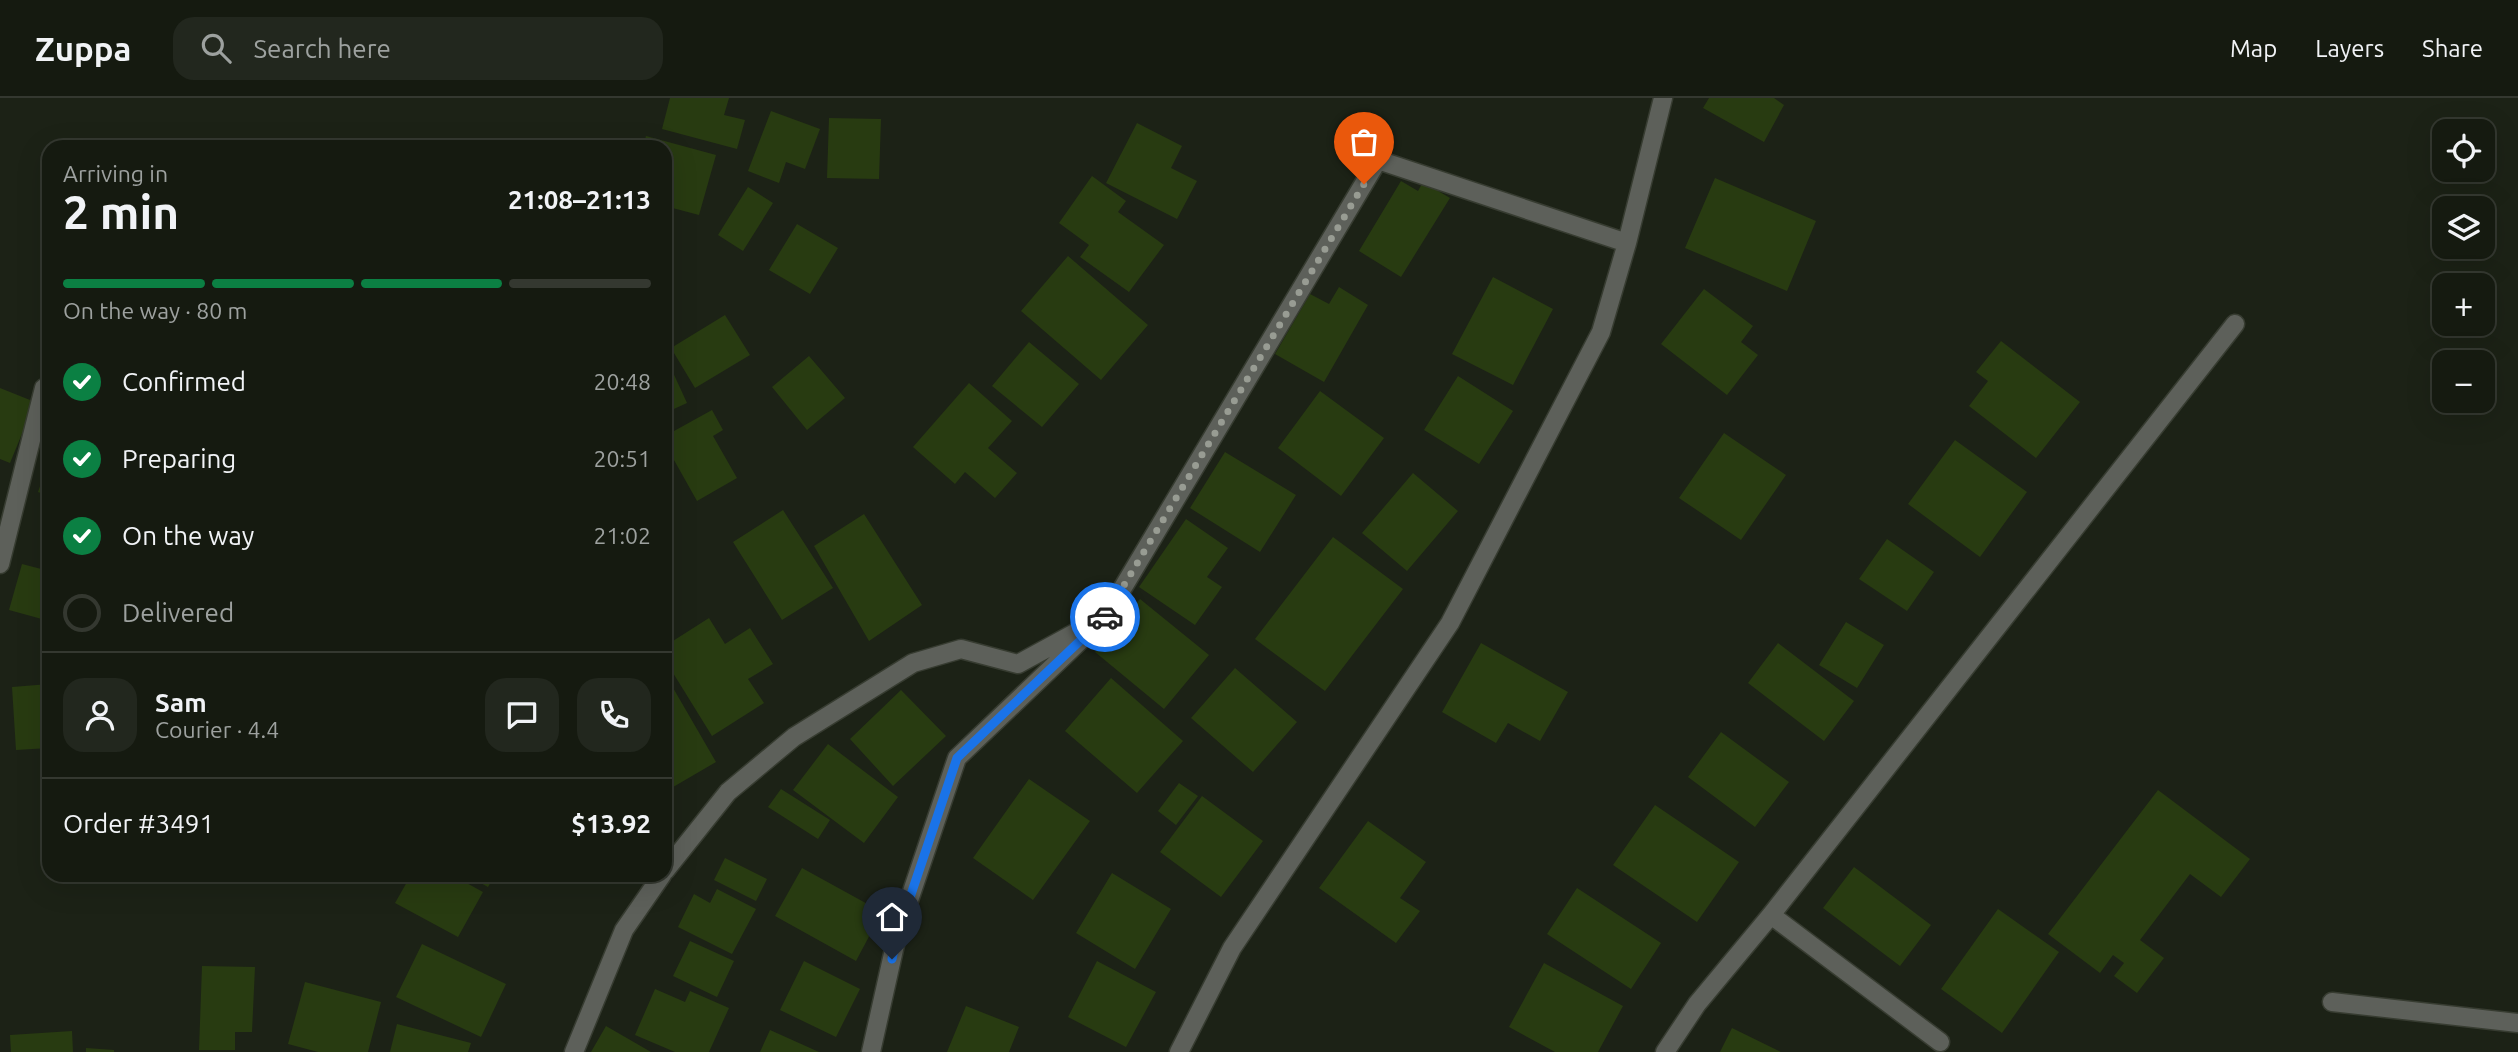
<!DOCTYPE html>
<html lang="en">
<head>
<meta charset="utf-8">
<style>
	body { margin:0; font-family:Ubuntu,sans-serif; background:#22271e; color:#f1f3f6; height:100vh; display:flex; flex-direction:column; font-size:26px; white-space:nowrap }
	* { box-sizing:border-box; margin:0 }
	p { font-size:23px; color:#9da19f }
	.icon { flex:none; width:38px; height:38px; fill:none; stroke:currentColor; stroke-width:2; stroke-linecap:round; stroke-linejoin:round }
	.map { position:relative; flex:1; overflow:hidden }
	.sheet { position:absolute; left:42px; top:42px; width:630px; height:742px; display:flex; flex-direction:column; background:#151a10; border-radius:21px; box-shadow:0 7px 28px #0002,0 0 0 2px #343830 }
	.sheet>* { flex:none }
	.tools { position:absolute; left:2432px; top:21px; display:grid; gap:14px }
	.tools a { display:grid; place-items:center; width:63px; height:63px; border-radius:14px; background:#151a10; box-shadow:0 7px 28px #0002,0 0 0 2px #343830; font-size:35px }
	.pin { position:absolute; display:grid; place-items:center; width:60px; height:60px; color:#fff; margin:-72px -30px; border-radius:50% 50% 50% 0; rotate:-45deg; box-shadow:0 0 7px #0007 }
	.pin .icon { rotate:45deg }
	.courier { position:absolute; display:grid; place-items:center; width:70px; height:70px; margin:-35px; border:5px solid #1a73e8; border-radius:50%; background:#fff; color:#222; box-shadow:0 2px 9px #0007 }
	.headline em { font-style:normal; font-weight:700 }
	.headline div { display:flex; flex-direction:column-reverse }
	.headline { display:flex; align-items:center; justify-content:space-between; height:119px; padding:0 21px }
	h1 { font-size:46px; font-weight:700; line-height:52px }
	.bar { display:grid; grid-template-columns:repeat(4,1fr); gap:10px 7px; align-content:center; height:84px; padding:0 21px }
	.bar i { height:9px; border-radius:5px; background:#343830 }
	.bar .current { background:#0b8043 }
	.bar p { grid-column:span 4 }
	.line { display:flex; align-items:center; gap:18px; padding:0 21px; border-top:2px solid #343830 }
	.line div { flex:1 }
	.round { display:grid; place-items:center; flex:none; width:74px; height:74px; border-radius:21px; background:#22271e }
	ol { padding:0 21px; list-style:none }
	li { display:flex; align-items:center; gap:21px; height:77px }
	li p { margin-inline-start:auto }
	li .icon { padding:7px; border-radius:50%; background:#0b8043; color:#fff; stroke-width:4 }
	li:last-child { color:#9da19f }
	li i { width:38px; height:38px; border:4px solid #343830; border-radius:50% }
	header { display:flex; align-items:center; gap:42px; box-sizing:border-box; height:98px; padding:0 35px; background:#151a10; border-bottom:2px solid #343830 }
	header strong { font-size:33px }
	nav { display:flex; gap:38px; margin-inline-start:auto; font-size:24px }
	.search { width:490px; height:63px; background:#22271e; display:flex; align-items:center; gap:18px; box-sizing:border-box; padding:0 24px; border-radius:21px; color:#9da19f; font-size:26px }
	.map>svg:first-child { display:block }
	.building { fill:#283b11 }
	.lines { fill:none; stroke-linecap:round; stroke-linejoin:round }
	.minor-casing { stroke:#373c31; stroke-width:21 }
	.minor { stroke:#5d605a; stroke-width:18 }
	.done { stroke:#989c93; stroke-width:7; stroke-dasharray:0 12.6 }
	.route { stroke:#1a73e8; stroke-width:9 }
</style>
</head>
<body>
<header>
<strong>Zuppa</strong>
<div class="search"><svg class="icon" aria-label="search" viewBox="0 0 24 24"><circle cx="10" cy="10" r="6"/><path d="M15 15l6 6"/></svg>Search here</div>
<nav><a>Map</a><a>Layers</a><a>Share</a></nav>
</header>
<div class="map">
<svg width="2518" height="954" viewBox="0 0 2518 954">
	<rect width="100%" height="100%" fill="#1c2216"/>
	<path class="building" d="M670,0H729L724,17L745,22L737,51L662,31Z
		M1709,0H1774L1784,7L1764,44L1703,10Z
		M771,13L820,31L805,71L786,64L779,85L748,73Z
		M829,20L881,21L879,81L827,80Z
		M1137,25L1182,48L1171,70L1197,83L1177,121L1106,85Z
		M646,38L716,57L699,117L665,108V49H643Z
		M1092,78L1126,103L1118,114L1164,147L1129,194L1080,159L1089,147L1059,125Z
		M1715,80L1816,123L1787,193L1685,150Z
		M1401,83L1418,93L1423,84L1450,100L1401,179L1359,153Z
		M748,89L773,105L743,153L718,137Z
		M797,126L838,150L810,196L769,172Z
		M1068,158L1148,227L1101,282L1021,213Z
		M1493,179L1553,211L1513,287L1452,256Z
		M1339,189L1368,207L1324,284L1275,256L1310,196L1329,206Z
		M1704,191L1753,228L1741,244L1758,257L1727,297L1661,246Z
		M725,217L750,257L695,290L671,250Z
		M2001,243L2080,304L2036,360L1969,308L1988,283L1976,274Z
		M1029,244L1079,286L1042,329L992,288Z
		M665,257L687,305L665,315Z
		M809,258L845,300L807,332L772,289Z
		M1458,278L1513,313L1479,366L1424,332Z
		M969,285L1012,323L988,350L1017,375L995,400L965,374L955,386L913,349Z
		M0,290L35,304L10,365L0,361Z
		M1320,293L1384,340L1341,398L1278,350Z
		M712,312L723,332L713,338L737,380L697,403L665,346V338Z
		M1724,335L1786,377L1741,442L1679,400Z
		M1955,342L2027,394L1980,459L1908,406Z
		M1225,354L1296,397L1260,454L1190,410Z
		M49,362V398L38,394Z
		M1413,375L1458,413L1407,473L1362,435Z
		M783,412L833,490L782,522L733,444Z
		M864,416L922,507L869,543L814,448Z
		M1186,421L1228,450L1207,479L1222,489L1195,527L1139,489Z
		M1333,439L1403,491L1325,593L1255,541Z
		M1887,441L1934,474L1907,513L1859,481Z
		M22,466L49,473V523L9,512Z
		M1140,501L1209,557L1164,611L1095,554Z
		M709,520L725,546L750,530L773,566L748,581L764,605L712,638L665,562V548Z
		M1846,524L1884,547L1857,590L1819,567Z
		M1481,545L1568,594L1540,643L1508,625L1496,645L1442,614Z
		M1778,545L1854,603L1824,643L1748,585Z
		M1235,570L1297,624L1253,674L1191,620Z
		M665,576L716,664L668,692L665,686Z
		M1111,580L1183,643L1137,695L1065,633Z
		M49,586V650L16,652L12,589Z
		M901,592L946,638L893,688L850,641Z
		M1721,634L1789,684L1755,729L1688,679Z
		M828,646L898,699L864,745L793,692Z
		M1029,681L1090,723L1033,802L973,760Z
		M1179,685L1198,698L1176,727L1158,713Z
		M781,691L830,722L818,741L768,709Z
		M2158,692L2250,761L2221,799L2190,776L2140,842L2164,860L2137,895L2114,878L2124,865L2113,857L2100,875L2048,836Z
		M1202,698L1263,743L1221,799L1160,754Z
		M1655,707L1739,764L1697,824L1613,767Z
		M1368,723L1426,764L1400,800L1420,813L1396,845L1319,790Z
		M725,760L767,781L756,803L714,782Z
		M1854,769L1931,827L1900,868L1823,810Z
		M802,770L882,814L856,863L775,818Z
		M1112,775L1171,811L1135,871L1076,835Z
		M411,777H452L483,794L458,839L395,805Z
		M466,777H495L488,789Z
		M1577,790L1661,845L1631,891L1547,836Z
		M717,791L756,811L732,856L678,829L694,796L710,805Z
		M1998,811L2059,854L2002,935L1941,891Z
		M690,843L734,863L717,899L673,878Z
		M422,846L506,886L481,939L396,899Z
		M804,863L860,891L836,939L780,912Z
		M1097,863L1156,894L1126,949L1068,919Z
		M1544,865L1623,908L1598,954H1555L1509,929Z
		M202,868L255,869L252,934H235V952H199Z
		M305,884L381,904L368,954H318L288,946Z
		M655,891L685,904L690,893L729,910L709,954H675L635,937Z
		M966,908L1019,929L1009,954H947Z
		M397,926L471,945L468,954H390Z
		M606,928L651,954H591Z
		M1732,930L1781,954H1720Z
		M770,932L819,954H760Z
		M72,933L73,954H11L10,937Z
		M86,950L114,952V954H86Z"/>
	<g class="lines">
		<defs>
			<path id="minor" d="M1627,145L1663,0
				M0,466L44,290
				M1106,518L1378,62L1627,145L1601,234L1450,525L1232,850L1179,954
				M665,773L728,694L794,639L913,565L961,551L1018,566L1106,518L957,660L897,838L871,954
				M1771,817L1940,944
				M2332,904L2518,925
				M574,954L624,832L662,777
				M1665,954L1697,906L1771,817L2235,226"/>
		</defs>
		<use href="#minor" class="minor-casing"/>
		<use href="#minor" class="minor"/>
	</g>
	<g class="lines">
		<path class="done" d="M1105,519L1364,86"/>
		<path class="route" d="M892,861L897,838L957,660L1105,519"/>
	</g>
</svg>
<div class="tools">
<a><svg class="icon" aria-label="locate" viewBox="0 0 24 24"><circle cx="12" cy="12" r="6"/><path d="M12 2v4M12 18v4M2 12h4M18 12h4"/></svg></a>
<a><svg class="icon" aria-label="layers" viewBox="0 0 24 24"><path d="M12 4l9 5-9 5-9-5zM3 14l9 5 9-5"/></svg></a>
<a>+</a>
<a>−</a>
</div>
<div class="pin" style="left:1364px;top:86px;background:#ea580c"><svg class="icon" aria-label="bag" viewBox="0 0 24 24"><path d="M5 8h14l-1 12H6zM9 8a3 3 0 0 1 6 0"/></svg></div>
<div class="pin" style="left:892px;top:861px;background:#1f2937"><svg class="icon" aria-label="home" viewBox="0 0 24 24"><path d="M3 11l9-7 9 7M6 9v11h12V9"/></svg></div>
<div class="courier" style="left:1105px;top:519px"><svg class="icon" aria-label="car" viewBox="0 0 24 24"><path d="M5 17H2v-5l4-1 3-4h7l3 4 3 1v5h-3M9 17h6M6 11h13"/><circle cx="7" cy="17" r="2"/><circle cx="17" cy="17" r="2"/></svg></div>
<section class="sheet">
<div class="headline"><div><h1>2 min</h1><p>Arriving in</p></div><em>21:08–21:13</em></div>
<div class="bar"><i class="current"></i><i class="current"></i><i class="current"></i><i></i><p>On the way · 80 m</p></div>
<ol>
<li><svg class="icon" aria-label="check" viewBox="0 0 24 24"><path d="M5 12l5 5 9-10"/></svg>Confirmed<p>20:48</p></li>
<li><svg class="icon" aria-label="check" viewBox="0 0 24 24"><path d="M5 12l5 5 9-10"/></svg>Preparing<p>20:51</p></li>
<li><svg class="icon" aria-label="check" viewBox="0 0 24 24"><path d="M5 12l5 5 9-10"/></svg>On the way<p>21:02</p></li>
<li><i></i>Delivered</li>
</ol>
<div class="line" style="height:126px"><a class="round"><svg class="icon" aria-label="person" viewBox="0 0 24 24"><circle cx="12" cy="8" r="4"/><path d="M4 21q1-7 8-7t8 7"/></svg></a><div><b>Sam</b><p>Courier · 4.4</p></div><a class="round"><svg class="icon" aria-label="chat" viewBox="0 0 24 24"><path d="M4 5h16v11H9l-5 4z"/></svg></a><a class="round"><svg class="icon" aria-label="phone" viewBox="0 0 24 24"><path d="M5 4h4l2 5-3 2q2 4 5 5l2-3 5 2v4C11 20 4 13 5 4z"/></svg></a></div>
<div class="line" style="height:91px"><div>Order #3491</div><b>$13.92</b></div>
</section>
</div>
</body>
</html>
